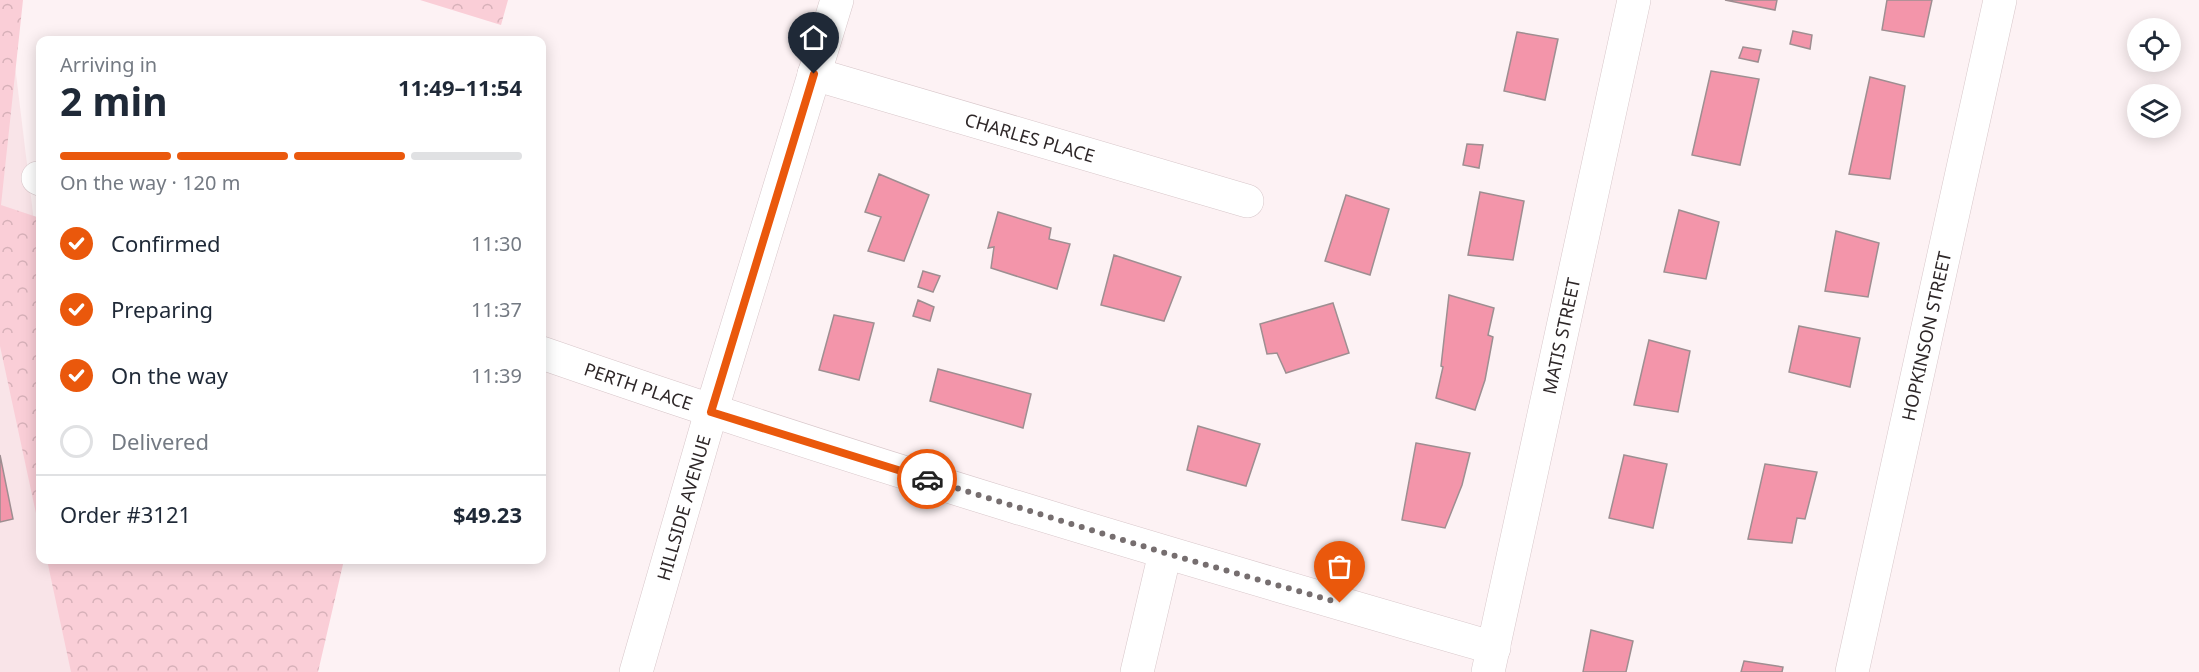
<!DOCTYPE html>
<html lang="en">
<head>
<meta charset="utf-8">
<style>
	body { margin:0; font-family:"Noto Sans",sans-serif; background:#f6f6f7; color:#1f2937; height:100vh; display:flex; flex-direction:column; font-size:22px; white-space:nowrap }
	* { box-sizing:border-box; margin:0 }
	p { font-size:20px; color:#747a83 }
	.icon { flex:none; width:33px; height:33px; fill:none; stroke:currentColor; stroke-width:2; stroke-linecap:round; stroke-linejoin:round }
	.map { position:relative; flex:1; overflow:hidden }
	.panel { position:absolute; left:36px; top:36px; width:510px; height:528px; display:flex; flex-direction:column; background:#fff; border-radius:12px; box-shadow:0 3px 15px #0003 }
	.panel>* { flex:none }
	.tools { position:absolute; left:2127px; top:18px; display:grid; gap:12px }
	.tools a { display:grid; place-items:center; width:54px; height:54px; border-radius:50%; background:#fff; box-shadow:0 3px 15px #0003; font-size:30px }
	.pin { position:absolute; display:grid; place-items:center; width:51px; height:51px; color:#fff; margin:-62px -26px; border-radius:50% 50% 50% 0; rotate:-45deg; box-shadow:0 0 6px #0007 }
	.pin .icon { rotate:45deg }
	.courier { position:absolute; display:grid; place-items:center; width:60px; height:60px; margin:-30px; border:4px solid #ea580c; border-radius:50%; background:#fff; color:#222; box-shadow:0 2px 8px #0007 }
	.overview em { font-style:normal; font-weight:700 }
	.overview div { display:flex; flex-direction:column-reverse }
	.overview { display:flex; align-items:center; justify-content:space-between; height:102px; padding:0 24px }
	h1 { font-size:39px; font-weight:700; line-height:45px }
	.bar { display:grid; grid-template-columns:repeat(4,1fr); gap:9px 6px; align-content:center; height:72px; padding:0 24px }
	.bar i { height:8px; border-radius:4px; background:#e0e1e3 }
	.bar .selected { background:#ea580c }
	.bar p { grid-column:span 4 }
	.line { display:flex; align-items:center; gap:15px; padding:0 24px; border-top:2px solid #e0e1e3 }
	.line div { flex:1 }
	ol { padding:0 24px; list-style:none }
	li { display:flex; align-items:center; gap:18px; height:66px }
	li p { margin-inline-start:auto }
	li .icon { padding:6px; border-radius:50%; background:#ea580c; color:#fff; stroke-width:4 }
	li:last-child { color:#747a83 }
	li i { width:33px; height:33px; border:3px solid #e0e1e3; border-radius:50% }
	.map>svg:first-child { display:block }
	.built { fill:#f9e4e8 }
	.forest { fill:url(#forest-crowns) }
	.building { fill:#f395aa; stroke:#9e8e91; stroke-width:1.5 }
	.lines { fill:none; stroke-linecap:round; stroke-linejoin:round }
	.minor-casing { stroke:#d8c7ca; stroke-width:34 }
	.minor { stroke:#fff; stroke-width:33 }
	.done { stroke:#766e6f; stroke-width:6; stroke-dasharray:0 10.8 }
	.route { stroke:#ea580c; stroke-width:8 }
	.labels { text-anchor:middle; dominant-baseline:central; stroke-width:5; stroke-linejoin:round; paint-order:stroke }
	.street-label { font-size:18px; fill:#2e2728; stroke:#fff }
</style>
</head>
<body>
<div class="map">
<svg width="2199" height="672" viewBox="0 0 2199 672">
	<defs>
		<pattern id="forest-crowns" width="20" height="18" patternUnits="userSpaceOnUse" patternTransform="scale(1.5)"><rect width="20" height="18" fill="#faced7"/><path d="M2 6a3 3 0 1 1 6 0M12 15a3 3 0 1 1 6 0" fill="none" stroke="#d7b1b9"/></pattern>
	</defs>
	<rect width="100%" height="100%" fill="#fdf2f4"/>
	<path class="built" d="M0,0H7L40,271V560H76L90,672H0Z"/>
	<path class="forest" d="M0,0H23L1,205L40,218V532L0,346Z
		M420,0H508L501,25Z
		M47,560H344L318,672H71Z"/>
	<path class="building" d="M1725,0H1777L1775,10Z
		M1887,0H1932L1924,37L1882,30Z
		M1793,31L1812,35L1810,49L1790,44Z
		M1517,32L1558,39L1545,100L1504,91Z
		M1743,47L1761,50L1758,62L1739,58Z
		M1711,71L1759,79L1740,165L1692,155Z
		M1870,77L1905,86L1890,179L1849,174Z
		M1467,144L1483,145L1479,168L1463,165Z
		M879,174L929,195L904,261L868,251L881,217L865,212Z
		M1480,192L1524,201L1513,260L1468,255Z
		M1346,195L1389,209L1370,275L1325,261Z
		M1679,210L1719,222L1706,279L1664,272Z
		M998,212L1051,228L1049,239L1070,244L1057,289L991,268L994,247L988,248Z
		M1836,231L1879,243L1868,297L1825,291Z
		M1114,255L1181,277L1164,321L1101,305Z
		M923,271L940,276L933,292L918,287Z
		M1449,295L1494,308L1488,335L1493,337L1485,380L1475,410L1436,398L1443,367L1441,366Z
		M918,300L934,307L930,321L913,316Z
		M1333,303L1349,353L1286,373L1277,353L1267,354L1260,324Z
		M834,315L874,323L859,380L819,370Z
		M1799,326L1860,338L1850,387L1789,372Z
		M1649,340L1690,351L1678,412L1634,405Z
		M938,369L1031,394L1023,428L930,401Z
		M1198,426L1260,444L1246,486L1187,470Z
		M1416,443L1470,453L1462,485L1445,528L1402,520Z
		M0,455L13,519L0,522Z
		M1624,455L1667,464L1653,528L1609,518Z
		M1765,464L1817,472L1805,519L1797,518L1792,543L1748,539Z
		M1591,630L1633,641L1626,672H1583Z
		M1744,661L1783,667L1782,672H1741Z"/>
	<g class="lines">
		<defs>
			<g id="minor">
				<path id="s1" d="M814,74L1247,201"/>
				<path d="M38,178L40,179"/>
				<path id="s2" d="M542,353C855,462 1174,556 1494,648"/>
				<path id="s3" d="M636,672L711,412L837,0"/>
				<path d="M1137,672L1165,553"/>
				<path id="s4" d="M1488,672L1634,0"/>
				<path id="s5" d="M1852,672L2000,0"/>
			</g>
		</defs>
		<use href="#minor" class="minor-casing"/>
		<use href="#minor" class="minor"/>
	</g>
	<g class="lines">
		<path class="done" d="M927,479L1165,553L1340,603"/>
		<path class="route" d="M814,74L711,412L927,479"/>
	</g>
	<g class="labels">
		<g class="street-label">
			<text stroke="none"><textPath href="#s1" startOffset="225">CHARLES PLACE</textPath></text>
			<text stroke="none"><textPath href="#s4" startOffset="344">MATIS STREET</textPath></text>
			<text stroke="none"><textPath href="#s5" startOffset="344">HOPKINSON STREET</textPath></text>
			<text stroke="none"><textPath href="#s2" startOffset="102">PERTH PLACE</textPath></text>
			<text stroke="none"><textPath href="#s3" startOffset="171">HILLSIDE AVENUE</textPath></text>
		</g>
	</g>
</svg>
<div class="tools">
<a><svg class="icon" aria-label="locate" viewBox="0 0 24 24"><circle cx="12" cy="12" r="6"/><path d="M12 2v4M12 18v4M2 12h4M18 12h4"/></svg></a>
<a><svg class="icon" aria-label="layers" viewBox="0 0 24 24"><path d="M12 4l9 5-9 5-9-5zM3 14l9 5 9-5"/></svg></a>
</div>
<div class="pin" style="left:1340px;top:603px;background:#ea580c"><svg class="icon" aria-label="bag" viewBox="0 0 24 24"><path d="M5 8h14l-1 12H6zM9 8a3 3 0 0 1 6 0"/></svg></div>
<div class="pin" style="left:814px;top:74px;background:#1f2937"><svg class="icon" aria-label="home" viewBox="0 0 24 24"><path d="M3 11l9-7 9 7M6 9v11h12V9"/></svg></div>
<div class="courier" style="left:927px;top:479px"><svg class="icon" aria-label="car" viewBox="0 0 24 24"><path d="M5 17H2v-5l4-1 3-4h7l3 4 3 1v5h-3M9 17h6M6 11h13"/><circle cx="7" cy="17" r="2"/><circle cx="17" cy="17" r="2"/></svg></div>
<section class="panel">
<div class="overview"><div><h1>2 min</h1><p>Arriving in</p></div><em>11:49–11:54</em></div>
<div class="bar"><i class="selected"></i><i class="selected"></i><i class="selected"></i><i></i><p>On the way · 120 m</p></div>
<ol>
<li><svg class="icon" aria-label="check" viewBox="0 0 24 24"><path d="M5 12l5 5 9-10"/></svg>Confirmed<p>11:30</p></li>
<li><svg class="icon" aria-label="check" viewBox="0 0 24 24"><path d="M5 12l5 5 9-10"/></svg>Preparing<p>11:37</p></li>
<li><svg class="icon" aria-label="check" viewBox="0 0 24 24"><path d="M5 12l5 5 9-10"/></svg>On the way<p>11:39</p></li>
<li><i></i>Delivered</li>
</ol>
<div class="line" style="height:78px"><div>Order #3121</div><b>$49.23</b></div>
</section>
</div>
</body>
</html>
